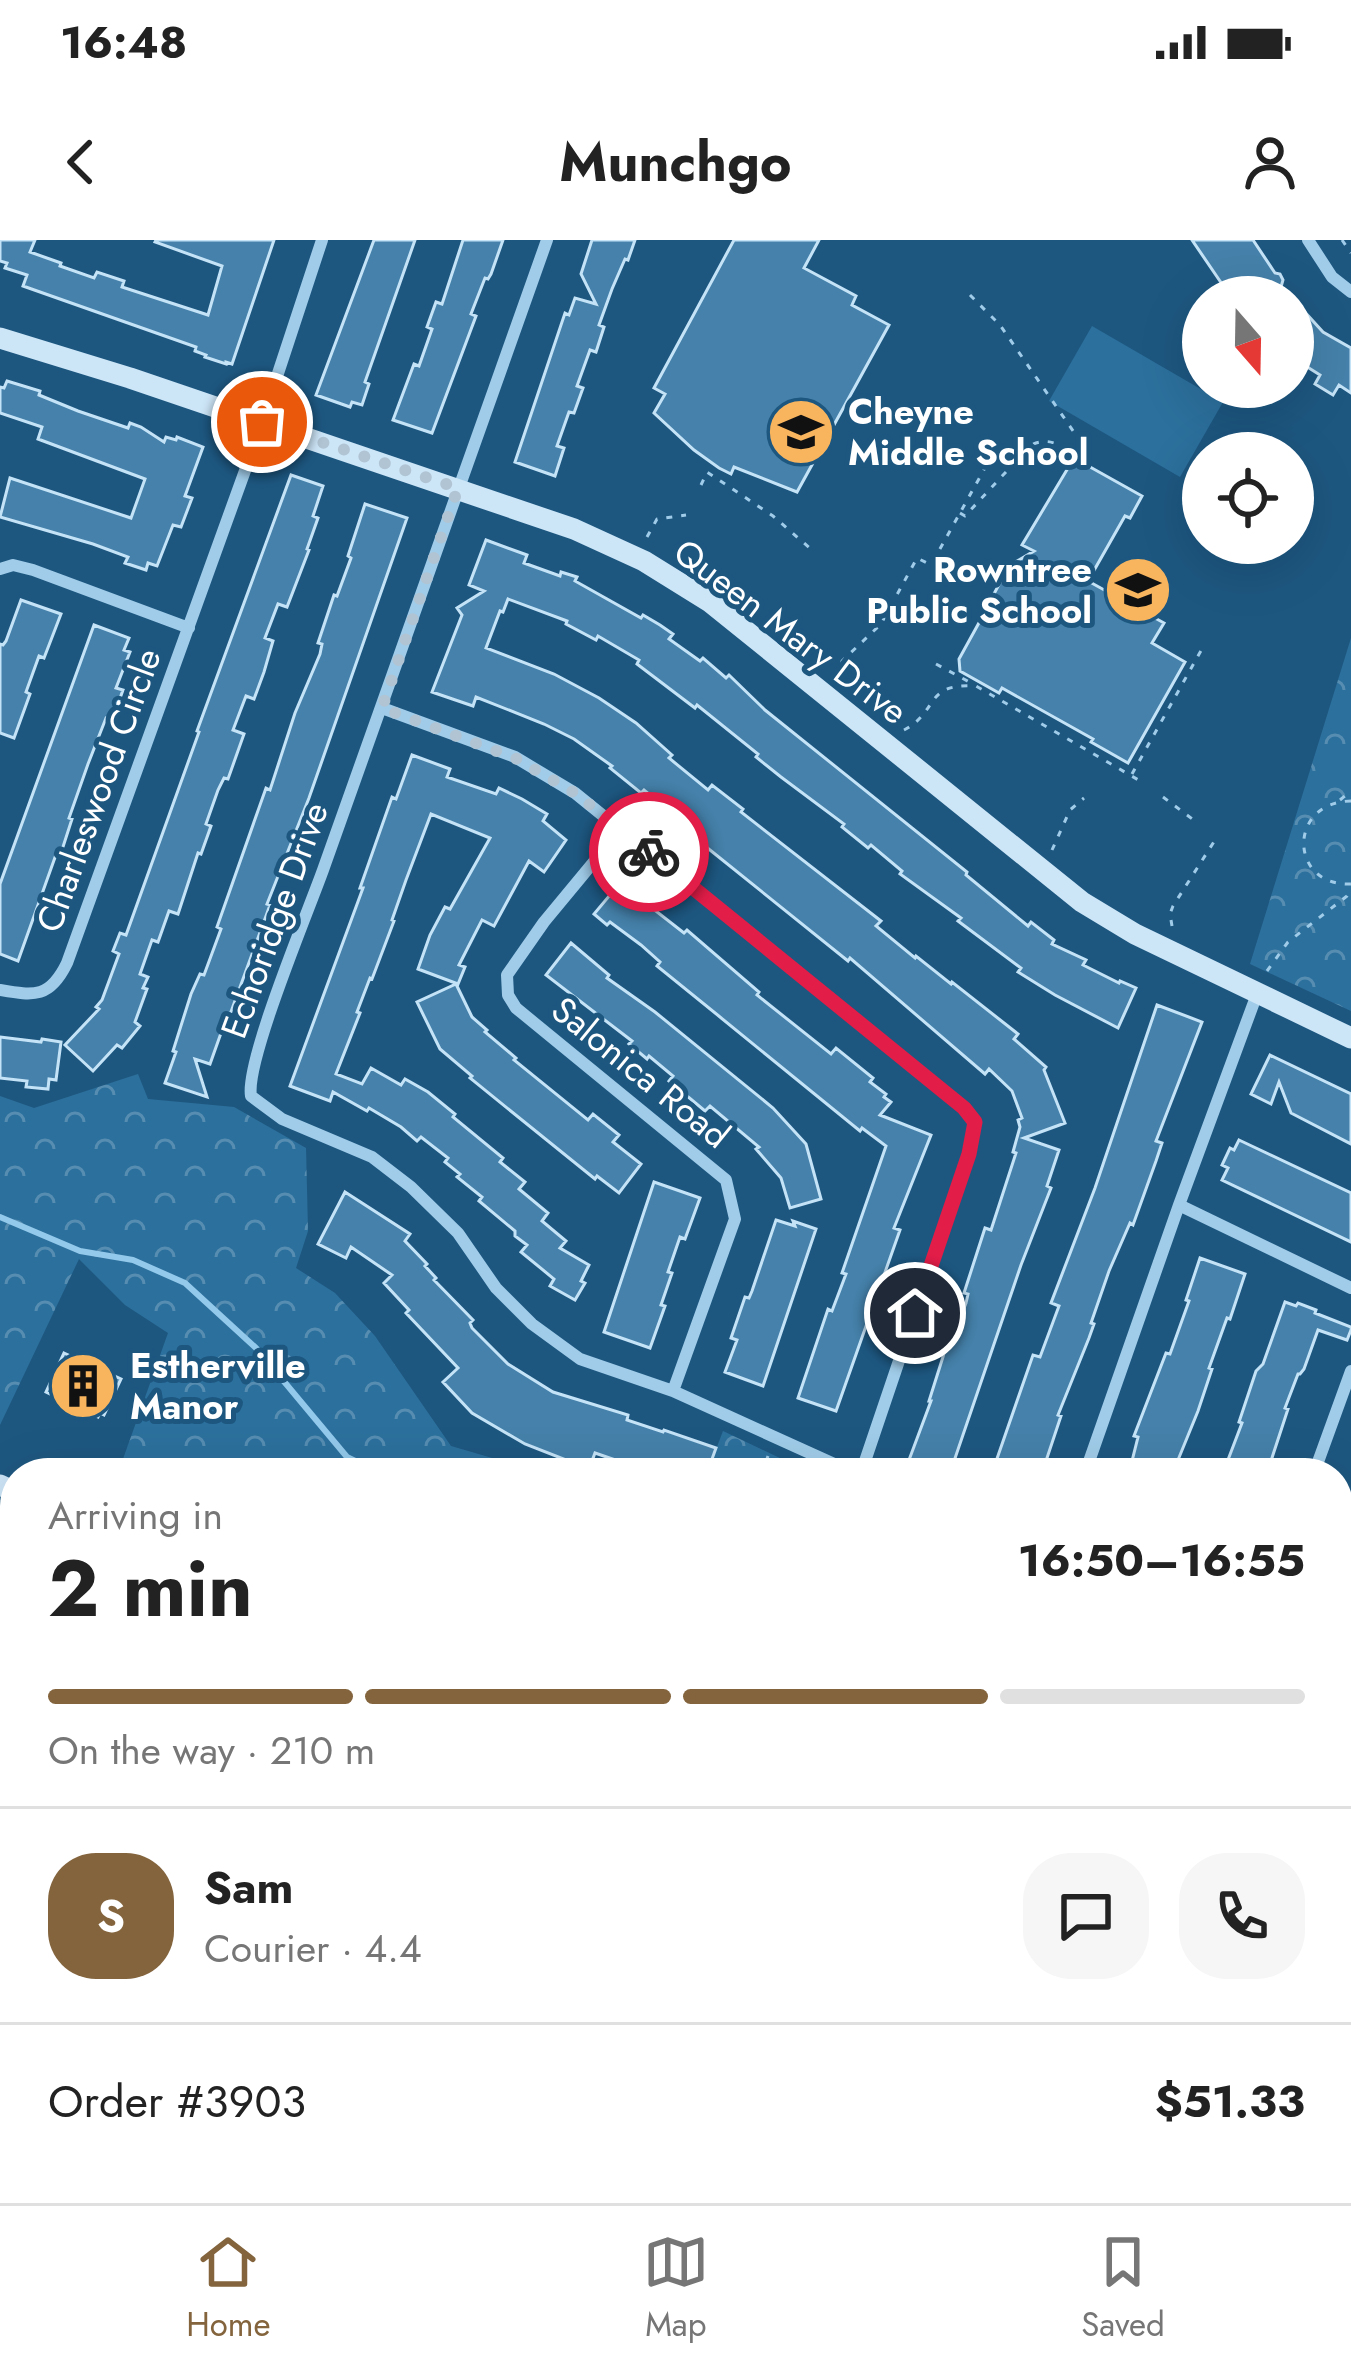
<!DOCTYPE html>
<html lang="en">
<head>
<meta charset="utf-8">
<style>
	body { margin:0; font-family:Jost,sans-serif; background:#f6f6f6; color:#222; height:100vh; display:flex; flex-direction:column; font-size:45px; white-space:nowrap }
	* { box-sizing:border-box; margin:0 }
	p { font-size:39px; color:#767676 }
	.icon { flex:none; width:66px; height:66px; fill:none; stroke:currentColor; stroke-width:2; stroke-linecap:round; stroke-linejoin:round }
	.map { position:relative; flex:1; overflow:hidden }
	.side { position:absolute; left:0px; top:1218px; width:1353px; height:747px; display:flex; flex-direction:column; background:#fff; border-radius:48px 48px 0 0; box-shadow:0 12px 48px #0002 }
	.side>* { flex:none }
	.needle { width:78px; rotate:160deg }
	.tools { position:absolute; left:1182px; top:36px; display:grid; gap:24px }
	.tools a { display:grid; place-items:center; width:132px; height:132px; border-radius:50%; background:#fff; box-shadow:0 12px 48px #0002; font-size:60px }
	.pin { position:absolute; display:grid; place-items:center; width:102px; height:102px; color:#fff; margin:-51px; border:6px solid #fff; border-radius:50%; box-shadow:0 3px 12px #0007 }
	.courier { position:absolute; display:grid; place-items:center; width:120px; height:120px; margin:-60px; border:9px solid #e11d48; border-radius:50%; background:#fff; color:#222; box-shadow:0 3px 15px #0007 }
	.overview em { font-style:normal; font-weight:700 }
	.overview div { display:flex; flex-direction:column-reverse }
	.overview { display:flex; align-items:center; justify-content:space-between; height:204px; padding:0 48px }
	h1 { font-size:78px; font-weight:700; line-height:90px }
	.bar { display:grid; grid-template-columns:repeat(4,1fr); gap:18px 12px; align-content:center; height:144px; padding:0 48px }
	.bar i { height:15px; border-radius:9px; background:#e0e0e0 }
	.bar .selected { background:#83643d }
	.bar p { grid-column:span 4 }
	.line { display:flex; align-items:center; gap:30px; padding:0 48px; border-top:3px solid #e0e0e0 }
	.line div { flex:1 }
	.round { display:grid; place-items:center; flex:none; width:126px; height:126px; border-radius:48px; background:#f6f6f6 }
	.status { display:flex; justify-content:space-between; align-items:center; height:84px; padding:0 60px; background:#fff; direction:ltr }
	.status svg { height:33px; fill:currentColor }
	header { display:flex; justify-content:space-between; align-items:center; height:156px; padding:0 48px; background:#fff; font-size:54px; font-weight:700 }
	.dock { display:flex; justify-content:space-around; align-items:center; height:168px; border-top:3px solid #e0e0e0; background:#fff; font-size:33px; color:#767676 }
	.dock a { display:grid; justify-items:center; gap:6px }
	.dock .selected { color:#83643d }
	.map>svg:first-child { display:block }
	.forest { fill:url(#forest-crowns) }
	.garden { fill:#2c709d }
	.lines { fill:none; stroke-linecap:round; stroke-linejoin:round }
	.stream { stroke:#93c9eb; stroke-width:6 }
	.building { fill:#4581aa; stroke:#c5e3f7; stroke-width:3 }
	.path { stroke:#a0cce9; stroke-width:3; stroke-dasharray:6 9; stroke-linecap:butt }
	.street { stroke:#a0cce9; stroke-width:12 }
	.secondary { stroke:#cce5f7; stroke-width:21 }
	.done { stroke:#b0c4d3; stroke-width:12; stroke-dasharray:0 21.6 }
	.route { stroke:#e11d48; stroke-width:15 }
	.labels { text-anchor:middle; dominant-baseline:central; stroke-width:10; stroke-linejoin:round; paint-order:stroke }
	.poi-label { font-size:36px; font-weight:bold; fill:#fff; stroke:#1d5780; text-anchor:start }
	.street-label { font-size:36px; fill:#fff; stroke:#1d5780 }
</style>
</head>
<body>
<div class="status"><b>16:48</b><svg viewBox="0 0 49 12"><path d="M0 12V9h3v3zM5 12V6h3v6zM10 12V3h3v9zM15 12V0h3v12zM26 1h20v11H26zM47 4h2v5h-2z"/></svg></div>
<header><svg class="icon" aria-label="back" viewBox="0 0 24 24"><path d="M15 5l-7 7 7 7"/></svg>Munchgo<svg class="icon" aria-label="person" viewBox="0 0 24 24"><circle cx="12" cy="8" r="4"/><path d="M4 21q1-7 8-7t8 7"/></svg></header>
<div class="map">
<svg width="1351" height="1963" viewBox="0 0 1351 1963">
	<defs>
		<pattern id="forest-crowns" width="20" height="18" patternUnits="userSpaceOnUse" patternTransform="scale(3)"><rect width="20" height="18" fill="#2c709d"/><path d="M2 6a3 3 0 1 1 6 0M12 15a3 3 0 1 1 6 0" fill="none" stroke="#568db1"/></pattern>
	</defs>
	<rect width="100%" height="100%" fill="#1d5780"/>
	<path class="forest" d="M1351,398V771L1250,724Z
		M138,834L148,859L234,867L306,908L308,991L296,1028L335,1053L375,1096L451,1206L543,1233H118L168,1093L125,1065L79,1019L0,1185V856L34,868Z
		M723,1191L811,1233H707Z
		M1338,1500L1351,1506V1807L1338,1801Z
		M433,1950H539L533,1963H460Z"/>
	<path class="garden" d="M1092,86L1223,162L1180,237L1049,161Z"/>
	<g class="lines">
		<path class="stream" d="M0,977L80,1011L133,1020L185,1043L256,1108L347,1217L380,1233
			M1338,1621L1351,1629"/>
	</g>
	<path class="building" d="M0,0H35L30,12L61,23L60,26L94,38L97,32L124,41L122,47L208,75L222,26L155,2L156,0H274L232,124L226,122V124L205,117L206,115L195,111L196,107L23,46L27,35L5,28L7,23L0,21Z
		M374,0H415L365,142L369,144L362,165L352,162L350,167L316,155Z
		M463,0H503L491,34L488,39L485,38L471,74L476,76L432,193L393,180L414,124L419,126L432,89L427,87L436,62L442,64Z
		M592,0H635L628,20L625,19L612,49L599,85L604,87L596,112L590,110L577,146L583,148L574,173L569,172L557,206L564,208L555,236L515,222L565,73L569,75L575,58L596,64L581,34Z
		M734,0H819L804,28L856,56L852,65L889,85L797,252L734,227L731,234L719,228L694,210L654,173L665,154L654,148Z
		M1192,0H1253L1275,33L1280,34L1283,40L1281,47L1291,57H1208L1224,47Z
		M1293,59L1323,92L1351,108V153L1339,145L1333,155L1315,144L1320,135L1293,118Z
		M7,141L40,151L39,155L78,171L128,188L130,183L141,187L164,202L166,197L176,200L177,197L203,207L185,256L192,258L181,287L173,285L157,326L148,323L146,330L125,323L128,317L93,304L0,277L10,238L131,278L145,239L38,199L42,187L0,173V147L4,148Z
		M1074,218L1142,256L1130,278L1125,276L1088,341L1164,383L1152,403L1185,422L1128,523L1091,502L1093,499L1002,448L999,453L960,431L959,419L980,381L991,376L989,363L1009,326L1034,311L1022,305Z
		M291,235L323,246L313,276L318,278L307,309L309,310L287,367L278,364L265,398L273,401L264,432L254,459L246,456L233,490L244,494L228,539L224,538L218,550L206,584L211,586L201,614L198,613L178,674L169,671L158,702L152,700L140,734L148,737L143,748L147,749L135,782L140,786L122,808L117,805L93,831L65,805L99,769L96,767L102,760L119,714L113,711L120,693L126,695L199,492L197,491Z
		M365,264L407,278L309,558L267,664L270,665L228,780L226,779L210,824L195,819L207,857L165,843L176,812L173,811L191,754L200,734L204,735L221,689L217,687L266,548L270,550L295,473L320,414L322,404L318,403L334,355L337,356L351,318L348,316Z
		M486,300L527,315L524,323L560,336L561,332L577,337L575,341L641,378L643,375L660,385L673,394L669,399L700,421L703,418L726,438L729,435L765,470L967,632L966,635L1028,686L1031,682L1054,700L1052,704L1086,720L1083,725L1119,743L1120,741L1136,748L1118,788L1055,755L1018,732L1021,728L958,681L961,678L900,634L902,631L871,605L868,608L842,587L844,584L781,537L756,517L758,514L697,465L695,468L637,424L639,420L598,396L596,400L566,384L567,381L508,359L503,372L500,371L486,408L554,434L599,458L636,483L672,515L669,518L708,550L712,545L743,569L741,572L881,681L876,686L915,718L916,716L951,744L952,742L1018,794L1014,799L1046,827L1044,830L1065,883L1024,898L1059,910L1047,946L1051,948L1021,1025L950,1233L909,1220L931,1161H929L948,1101L951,1102L966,1063L968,1054L964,1053L985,988L991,990L1016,913L1013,912L1020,887L1018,880L1022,878L1012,851L989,829L985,834L850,718L848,721L710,610L679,585L682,581L644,550L641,553L610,528L612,526L574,499L544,484L476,457L473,466L432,452L462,375L457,368L484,351L469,345Z
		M21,360L61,374L44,418L39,416L26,452L30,454L14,498L0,493V404L3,405L6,401Z
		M94,385L129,398L124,410L130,412L116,448L123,450L112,480L106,478L88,524L69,578L72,579L62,610L58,609L18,721L0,714V644Z
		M412,515L450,529L447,537L496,554L499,548L522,559L547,574L543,581L566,600L544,632L529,621L494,686L482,680L459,725L465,727L458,744L418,729L430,695L445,667L450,669L490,598L431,574L406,640L392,680L394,681L372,739L370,738L357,772L360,773L336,834L362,844L371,828L401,845L405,839L428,852L455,874L453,877L503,918L500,922L525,942L519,949L548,973L542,981L566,1001L560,1008L589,1025L581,1041L585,1043L575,1060L550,1046L554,1039L521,1012L527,1005L515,996V991L479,961L482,957L457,937L460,934L445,922L448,918L421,897L417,901L401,887L369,868L367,871L333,852L330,861L290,846L363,648H360L392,557L396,559Z
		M620,643L684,693L687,690L759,752L757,755L831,814L836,808L873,838L870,842L886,854L884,857L891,862L880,875L931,895L894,988L900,990L836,1171L798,1158L828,1069L832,1071L846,1034L842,1033L886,906L862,888L860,891L720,777L657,726L660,722L641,705L610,682L607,685L594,674Z
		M571,703L609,735L607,738L655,772L773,868L806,904L821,959L790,968L781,938L756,909L759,907L710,866L705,871L669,841L673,836L649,816L647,819L629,804L632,801L546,735Z
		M456,744L472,777L487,790L485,792L516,818L514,820L588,880L593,874L619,895L613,902L641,924L619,953L597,936L595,939L470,838L472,836L440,809L417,762Z
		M1157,765L1202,782L1156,901L1162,903L1156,921L1133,985L1130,983L1109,1031L1091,1083L1094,1084L1089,1098L1058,1175L1061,1176L1042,1233H992L1033,1115L1040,1117L1059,1066L1051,1063L1095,948Z
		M0,797L41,802L42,799L61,802L56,840L49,839L48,849L26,847L27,841L0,838Z
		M1270,815L1351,854V904L1291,873L1279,842L1271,864L1251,854Z
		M1239,900L1351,953V1002L1222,940L1228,928L1222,925L1230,908L1234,910Z
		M654,942L700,958L685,999L680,997L668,1032L672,1033L661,1065L665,1066L650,1108L604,1092Z
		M345,952L410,994L405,1001L427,1024L425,1026L436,1038L434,1040L473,1080L470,1083L472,1088L508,1124L553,1152L628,1175L627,1180L663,1192L664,1190L716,1208L707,1233H653L595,1213L589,1229L525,1204L472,1173L443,1142L458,1128L406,1073L409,1070L384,1043L392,1035L351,1007L346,1018L318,1004Z
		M776,980L795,986L793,981L816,989L763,1146L725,1132L737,1100L731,1098L745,1057L749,1058L752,1051Z
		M1200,1018L1245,1034L1230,1079L1227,1078L1209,1128L1212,1129L1198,1171L1178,1220L1208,1230L1207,1233H1129L1138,1197L1134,1196L1166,1113L1170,1114L1189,1061L1186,1060Z
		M1285,1062L1296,1066L1298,1063L1316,1070L1315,1073L1351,1087V1090L1347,1100L1318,1090L1304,1129L1300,1134H1298L1285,1168L1288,1169L1267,1233H1223L1242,1183L1239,1182L1256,1131L1263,1124Z
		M64,1113L121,1139L104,1175L100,1173L98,1177L46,1152Z
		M0,1382L15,1388V1431L0,1425Z
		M0,1774L15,1779V1871L12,1870L4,1898L0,1897Z"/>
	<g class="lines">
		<path class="path" d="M1342,0L1351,13
			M970,55L1000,85L1078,198V213
			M701,245L707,232L773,276L812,310
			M960,273L965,276L1031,205C1047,197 1061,205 1077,213
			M647,297L657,279L686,275
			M936,424L975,445
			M840,438L842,421L881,384L917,318L931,325L995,210
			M904,490C940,471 923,443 976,446L1142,542
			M1132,534L1203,407
			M1163,557L1195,581
			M1340,560L1351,551
			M1351,561C1287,562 1289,647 1351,644
			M1052,610L1070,570L1084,558
			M1172,686L1170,674L1173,666L1217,597
			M1267,731L1288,702L1347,656L1351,649
			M762,1233L768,1216"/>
		<path class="street" d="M547,0C472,210 399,421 323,630C308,672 245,822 251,856L282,879L372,917L411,947L458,993L496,1048L532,1084L580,1119L673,1151L854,1233
			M1308,0L1332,37L1351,52
			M0,329L13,325L33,330L189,388
			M382,468L515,517L575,553L964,868L975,882L969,914L861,1233
			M621,589L544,682L507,735L508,755L516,768L726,940L735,979L673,1151
			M0,750C35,756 50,758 67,723L255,203L322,0
			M1179,965L1351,1048
			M1085,1233L1179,965L1257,754
			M1314,1233L1351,1131
			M1338,1361L1351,1367
			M0,1480L15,1485
			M0,1634L15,1588
			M1062,1950L1089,1963
			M149,1963L152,1950
			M559,1963L565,1950
			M927,1963L933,1950"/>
		<path class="secondary" d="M0,98L130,138L574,289L644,321L710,362L1082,662L1135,694L1351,798
			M0,1245L15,1252
			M1338,1854L1351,1860
			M16,1950L108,1963"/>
	</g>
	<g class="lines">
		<path class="done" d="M262,182L458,248L382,468L515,518L575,553L649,612"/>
		<path class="route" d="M649,612L964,868L975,882L969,914L915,1073"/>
	</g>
	<defs>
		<symbol id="school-disc" viewBox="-11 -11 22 22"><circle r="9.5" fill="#f9b55e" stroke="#1d5780"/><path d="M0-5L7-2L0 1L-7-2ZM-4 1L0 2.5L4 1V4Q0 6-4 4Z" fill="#111"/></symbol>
		<symbol id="building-disc" viewBox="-11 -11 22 22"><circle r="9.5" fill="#f9b55e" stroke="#1d5780"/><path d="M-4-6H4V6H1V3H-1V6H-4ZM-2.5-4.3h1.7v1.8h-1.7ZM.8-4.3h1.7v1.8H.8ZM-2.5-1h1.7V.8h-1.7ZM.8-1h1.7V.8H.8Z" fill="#111"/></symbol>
	</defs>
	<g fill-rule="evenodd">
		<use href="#school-disc" x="763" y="154" width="76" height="76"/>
		<use href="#school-disc" x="1100" y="312" width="76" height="76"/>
		<use href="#building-disc" x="45" y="1108" width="76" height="76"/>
	</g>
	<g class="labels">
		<g class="poi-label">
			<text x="848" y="171">Cheyne<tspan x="848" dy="41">Middle School</tspan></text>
			<text x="1092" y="329" text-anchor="end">Rowntree<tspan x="1092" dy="41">Public School</tspan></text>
			<text x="130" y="1125">Estherville<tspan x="130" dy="41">Manor</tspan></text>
		</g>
		<g class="street-label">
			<text transform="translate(791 391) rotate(37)">Queen Mary Drive</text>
			<text transform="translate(98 550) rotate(-70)">Charleswood Circle</text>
			<text transform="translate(274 680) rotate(-70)">Echoridge Drive</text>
			<text transform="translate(641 832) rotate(39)">Salonica Road</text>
		</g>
	</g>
</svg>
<div class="tools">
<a><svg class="needle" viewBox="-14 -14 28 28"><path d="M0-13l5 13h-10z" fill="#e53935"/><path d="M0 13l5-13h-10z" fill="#767676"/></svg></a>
<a><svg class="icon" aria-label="locate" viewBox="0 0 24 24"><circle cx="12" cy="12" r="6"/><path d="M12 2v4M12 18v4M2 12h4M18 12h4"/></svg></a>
</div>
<div class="pin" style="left:262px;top:182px;background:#ea580c"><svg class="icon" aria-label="bag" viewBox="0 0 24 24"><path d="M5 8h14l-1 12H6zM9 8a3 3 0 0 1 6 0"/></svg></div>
<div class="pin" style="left:915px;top:1073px;background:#1f2937"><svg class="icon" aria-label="home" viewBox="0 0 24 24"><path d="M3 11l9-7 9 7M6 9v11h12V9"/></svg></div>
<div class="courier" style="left:649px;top:612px"><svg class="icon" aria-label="bike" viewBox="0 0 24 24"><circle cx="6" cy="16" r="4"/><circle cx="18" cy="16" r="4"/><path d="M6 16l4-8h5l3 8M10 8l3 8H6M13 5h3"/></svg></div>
<section class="side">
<div class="overview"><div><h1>2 min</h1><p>Arriving in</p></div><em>16:50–16:55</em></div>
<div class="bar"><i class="selected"></i><i class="selected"></i><i class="selected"></i><i></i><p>On the way · 210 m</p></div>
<div class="line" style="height:216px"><b class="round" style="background:#83643d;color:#fff">S</b><div><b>Sam</b><p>Courier · 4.4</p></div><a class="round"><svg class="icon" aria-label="chat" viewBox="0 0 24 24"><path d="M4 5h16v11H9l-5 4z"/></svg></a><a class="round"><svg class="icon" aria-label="phone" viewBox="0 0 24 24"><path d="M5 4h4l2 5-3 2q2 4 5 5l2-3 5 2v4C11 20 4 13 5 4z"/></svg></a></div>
<div class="line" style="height:156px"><div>Order #3903</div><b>$51.33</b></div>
</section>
</div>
<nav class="dock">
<a class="selected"><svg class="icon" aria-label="home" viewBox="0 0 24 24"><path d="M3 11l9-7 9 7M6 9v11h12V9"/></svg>Home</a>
<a><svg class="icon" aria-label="map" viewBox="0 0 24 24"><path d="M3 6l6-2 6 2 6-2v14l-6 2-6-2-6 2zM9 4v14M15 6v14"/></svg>Map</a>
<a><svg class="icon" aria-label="saved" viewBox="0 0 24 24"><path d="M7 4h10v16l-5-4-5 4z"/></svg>Saved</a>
</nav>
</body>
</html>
